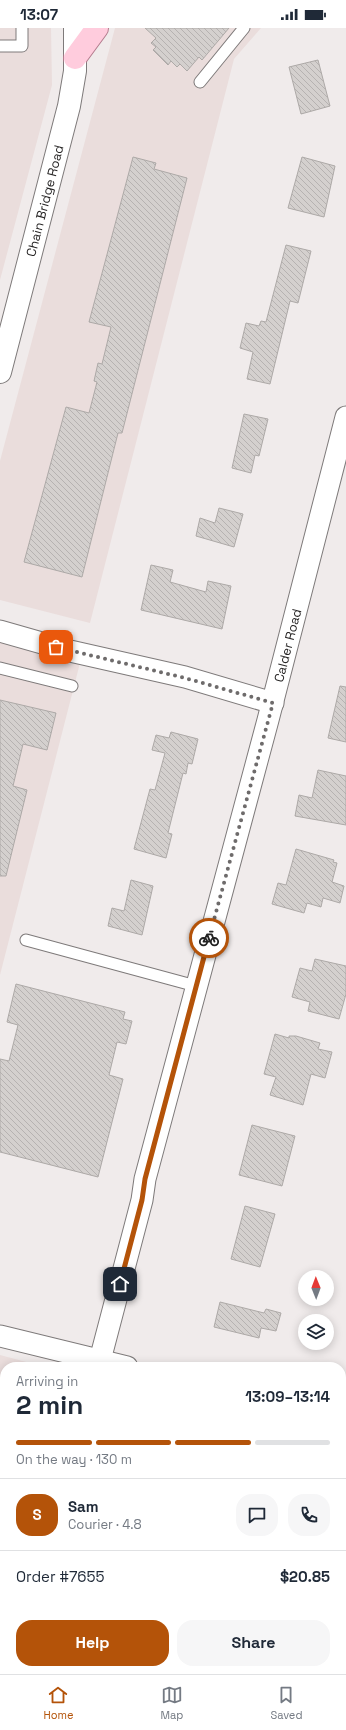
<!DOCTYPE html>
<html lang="en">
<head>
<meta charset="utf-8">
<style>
	body { margin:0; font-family:"Space Grotesk",sans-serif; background:#f6f6f7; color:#1f2937; height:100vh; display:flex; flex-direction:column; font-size:15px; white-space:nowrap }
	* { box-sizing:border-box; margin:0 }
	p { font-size:13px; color:#747a83 }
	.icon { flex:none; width:22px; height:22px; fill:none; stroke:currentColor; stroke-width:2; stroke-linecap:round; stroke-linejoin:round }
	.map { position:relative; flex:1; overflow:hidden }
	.panel { position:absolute; left:0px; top:1334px; width:346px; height:312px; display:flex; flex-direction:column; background:#fff; border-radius:16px 16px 0 0; box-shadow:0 2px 10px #0003 }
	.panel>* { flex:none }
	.needle { width:26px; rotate:359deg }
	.buttons { position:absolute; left:298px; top:1242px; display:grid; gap:8px }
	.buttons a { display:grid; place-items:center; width:36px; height:36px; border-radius:50%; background:#fff; box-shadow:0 2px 10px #0003; font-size:20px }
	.pin { position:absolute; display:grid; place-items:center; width:34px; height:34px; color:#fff; margin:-17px; border-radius:8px; box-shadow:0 2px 6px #0006 }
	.courier { position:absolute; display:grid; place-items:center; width:40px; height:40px; margin:-20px; border:3px solid #b45309; border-radius:50%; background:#fff; color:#222; box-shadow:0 1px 5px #0007 }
	.headline em { font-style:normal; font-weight:700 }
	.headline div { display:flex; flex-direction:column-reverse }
	.headline { display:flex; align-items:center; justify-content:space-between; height:68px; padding:0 16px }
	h1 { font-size:26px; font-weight:700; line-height:30px }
	.bar { display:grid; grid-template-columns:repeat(4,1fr); gap:6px 4px; align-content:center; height:48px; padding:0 16px }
	.bar i { height:5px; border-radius:3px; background:#e0e1e3 }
	.bar .selected { background:#b45309 }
	.bar p { grid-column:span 4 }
	.line { display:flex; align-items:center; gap:10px; padding:0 16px; border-top:1px solid #e0e1e3 }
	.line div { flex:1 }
	.round { display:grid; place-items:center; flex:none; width:42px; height:42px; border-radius:16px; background:#f6f6f7 }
	.action { display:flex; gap:8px; margin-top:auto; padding:8px 16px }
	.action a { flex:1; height:46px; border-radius:16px; background:#b45309; color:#fff; font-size:16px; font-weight:700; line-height:46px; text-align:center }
	.action a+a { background:#f6f6f7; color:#1f2937 }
	.status { display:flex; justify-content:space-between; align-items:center; height:28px; padding:0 20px; background:#fff; direction:ltr }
	.status svg { height:11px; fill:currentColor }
	.tabs { display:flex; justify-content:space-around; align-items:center; height:56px; border-top:1px solid #e0e1e3; background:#fff; font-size:11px; color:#747a83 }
	.tabs a { display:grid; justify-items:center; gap:2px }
	.tabs .selected { color:#b45309 }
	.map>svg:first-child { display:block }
	.built { fill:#eadddc }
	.building { fill:url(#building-back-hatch); stroke:#ada9a7 }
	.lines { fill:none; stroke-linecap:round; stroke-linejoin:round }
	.service-casing { stroke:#7e7a7a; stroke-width:13 }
	.minor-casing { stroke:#7e7a7a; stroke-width:23 }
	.tertiary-casing { stroke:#7e7a7a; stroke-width:24 }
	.primary-casing { stroke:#b47c8e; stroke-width:24 }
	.service { stroke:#fff; stroke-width:11 }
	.minor { stroke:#fff; stroke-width:21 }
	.tertiary { stroke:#fff; stroke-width:22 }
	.primary { stroke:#fcd; stroke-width:22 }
	.done { stroke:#6e6b6b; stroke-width:4; stroke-dasharray:0 7.2 }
	.route { stroke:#b45309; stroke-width:5 }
	.labels { text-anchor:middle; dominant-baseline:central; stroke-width:4; stroke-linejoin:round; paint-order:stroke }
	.street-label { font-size:13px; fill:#282626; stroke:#fff }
</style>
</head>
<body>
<div class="status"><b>13:07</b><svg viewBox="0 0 49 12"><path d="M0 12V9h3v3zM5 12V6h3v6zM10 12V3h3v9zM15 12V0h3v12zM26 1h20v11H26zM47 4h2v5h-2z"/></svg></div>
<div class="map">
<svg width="346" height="1646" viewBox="0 0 346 1646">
	<defs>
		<pattern id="building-back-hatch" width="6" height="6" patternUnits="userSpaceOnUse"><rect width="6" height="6" fill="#d4d0ce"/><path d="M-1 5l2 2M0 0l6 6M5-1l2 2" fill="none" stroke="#b6b2b1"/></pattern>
	</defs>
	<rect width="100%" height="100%" fill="#f0ebeb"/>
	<path class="built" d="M0,0H51L52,57L0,252Z
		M115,0H261L234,31L90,595L0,572V433Z
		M0,613L80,635L0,947Z
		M0,1327L45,1339H5V1641H341V1423L346,1430V1646H0Z"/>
	<path class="building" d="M145,0H229L202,32L199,29L187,43L180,36L177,39L171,33L168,37L153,22L156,19L151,15L156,10Z
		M318,32L330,78L301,86L289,39Z
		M133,129L156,135L154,141L187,150L122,405H118L82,549L24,534L66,379L89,385L97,354L94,353L98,335L102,336L111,299L89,294Z
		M302,129L335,138L324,189L288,180Z
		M286,217L311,223L298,275L290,273L270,356L247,351L253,324L240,320L246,295L259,298L261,293L266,294Z
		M244,386L268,391L259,428L255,427L251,445L232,440Z
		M219,480L243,486L234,519L196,508L200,490L215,495Z
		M151,537L173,542L170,554L206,564L208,553L231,558L222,601L141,582Z
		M340,658L346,659V714L328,710Z
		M0,672L56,685L47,722L23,716L13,758L27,762L6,848H0Z
		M171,704L198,711L192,736L188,735L186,746L183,745L168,805L172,806L166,830L134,821L150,761L155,762L165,725L152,722L156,707L169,710Z
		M318,742L346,748V797L295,788L299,767L312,770Z
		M296,821L334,832L333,834L337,835L332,854L344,858L340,875L323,870L321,879L307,875L304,885L272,876L278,855L286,857Z
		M131,852L153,858L142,907L108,898L112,880L124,883Z
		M315,931L346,938V966L339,991L308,983L310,974L292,969L300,940L312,943Z
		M16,956L125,984L123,991L132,993L126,1016L117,1014L109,1047L123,1051L98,1149L0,1124V1031L9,1033L18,997L7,994Z
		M275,1006L289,1010V1008H296L320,1015L318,1021L332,1024L325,1050L311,1046L303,1077L270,1067L276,1049L264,1046Z
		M252,1097L295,1108L282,1158L239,1147Z
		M245,1178L275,1186L260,1239L231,1231Z
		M220,1274L264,1285L266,1281L281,1285L276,1303L261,1300L259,1310L214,1299Z"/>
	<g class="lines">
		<defs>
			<path id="service" d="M0,18H22V0
				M200,54L244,0
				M0,640L72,658
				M26,912L196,958"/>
			<g id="minor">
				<path d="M0,603L70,623L185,649L273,675"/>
				<path d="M0,1308L127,1339"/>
				<path id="s1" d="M100,1332L142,1172L145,1151L268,692L346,389"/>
				<path d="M341,1410L346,1414"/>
			</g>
			<g id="tertiary">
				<path id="s2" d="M0,344L69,78L75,43V0"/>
			</g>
			<path id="primary" d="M75,30L97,0"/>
		</defs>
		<use href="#service" class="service-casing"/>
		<use href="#minor" class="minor-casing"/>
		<use href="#tertiary" class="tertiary-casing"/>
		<use href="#primary" class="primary-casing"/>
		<use href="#service" class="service"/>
		<use href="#minor" class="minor"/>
		<use href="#tertiary" class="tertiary"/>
		<use href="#primary" class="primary"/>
	</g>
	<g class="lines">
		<path class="done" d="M56,619L185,650L273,675L209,910"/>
		<path class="route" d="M120,1256L142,1172L145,1151L209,910"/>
	</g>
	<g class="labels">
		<g class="street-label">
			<text stroke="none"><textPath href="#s2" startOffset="177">Chain Bridge Road</textPath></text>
			<text stroke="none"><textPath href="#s1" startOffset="739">Calder Road</textPath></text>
		</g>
	</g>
</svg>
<div class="buttons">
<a><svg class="needle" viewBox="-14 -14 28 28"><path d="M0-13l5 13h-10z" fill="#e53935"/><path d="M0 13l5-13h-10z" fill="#747a83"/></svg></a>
<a><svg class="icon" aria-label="layers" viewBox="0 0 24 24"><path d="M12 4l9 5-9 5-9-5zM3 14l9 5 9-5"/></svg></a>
</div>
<div class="pin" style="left:56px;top:619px;background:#ea580c"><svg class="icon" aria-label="bag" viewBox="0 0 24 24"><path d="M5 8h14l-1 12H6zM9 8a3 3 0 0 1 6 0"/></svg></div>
<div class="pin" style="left:120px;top:1256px;background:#1f2937"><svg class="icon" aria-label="home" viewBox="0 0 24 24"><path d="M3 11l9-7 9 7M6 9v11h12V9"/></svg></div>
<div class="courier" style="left:209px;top:910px"><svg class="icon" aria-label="bike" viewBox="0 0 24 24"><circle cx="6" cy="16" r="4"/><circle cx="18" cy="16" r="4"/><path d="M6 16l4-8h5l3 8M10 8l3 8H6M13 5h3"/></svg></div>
<section class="panel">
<div class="headline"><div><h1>2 min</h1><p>Arriving in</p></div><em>13:09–13:14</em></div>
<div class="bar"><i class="selected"></i><i class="selected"></i><i class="selected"></i><i></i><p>On the way · 130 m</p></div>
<div class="line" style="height:72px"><b class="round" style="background:#b45309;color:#fff">S</b><div><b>Sam</b><p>Courier · 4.8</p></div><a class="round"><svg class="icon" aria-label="chat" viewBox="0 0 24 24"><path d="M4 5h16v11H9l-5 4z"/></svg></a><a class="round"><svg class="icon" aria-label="phone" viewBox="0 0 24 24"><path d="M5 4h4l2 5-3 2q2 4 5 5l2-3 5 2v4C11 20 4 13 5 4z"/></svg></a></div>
<div class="line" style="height:52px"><div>Order #7655</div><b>$20.85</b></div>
<div class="action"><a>Help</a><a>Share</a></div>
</section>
</div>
<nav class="tabs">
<a class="selected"><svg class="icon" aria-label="home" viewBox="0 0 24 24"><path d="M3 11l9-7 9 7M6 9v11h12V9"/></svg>Home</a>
<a><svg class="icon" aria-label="map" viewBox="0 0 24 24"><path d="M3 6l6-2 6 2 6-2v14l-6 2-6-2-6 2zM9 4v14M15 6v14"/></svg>Map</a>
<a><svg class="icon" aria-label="saved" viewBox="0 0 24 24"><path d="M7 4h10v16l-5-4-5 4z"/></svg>Saved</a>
</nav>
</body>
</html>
